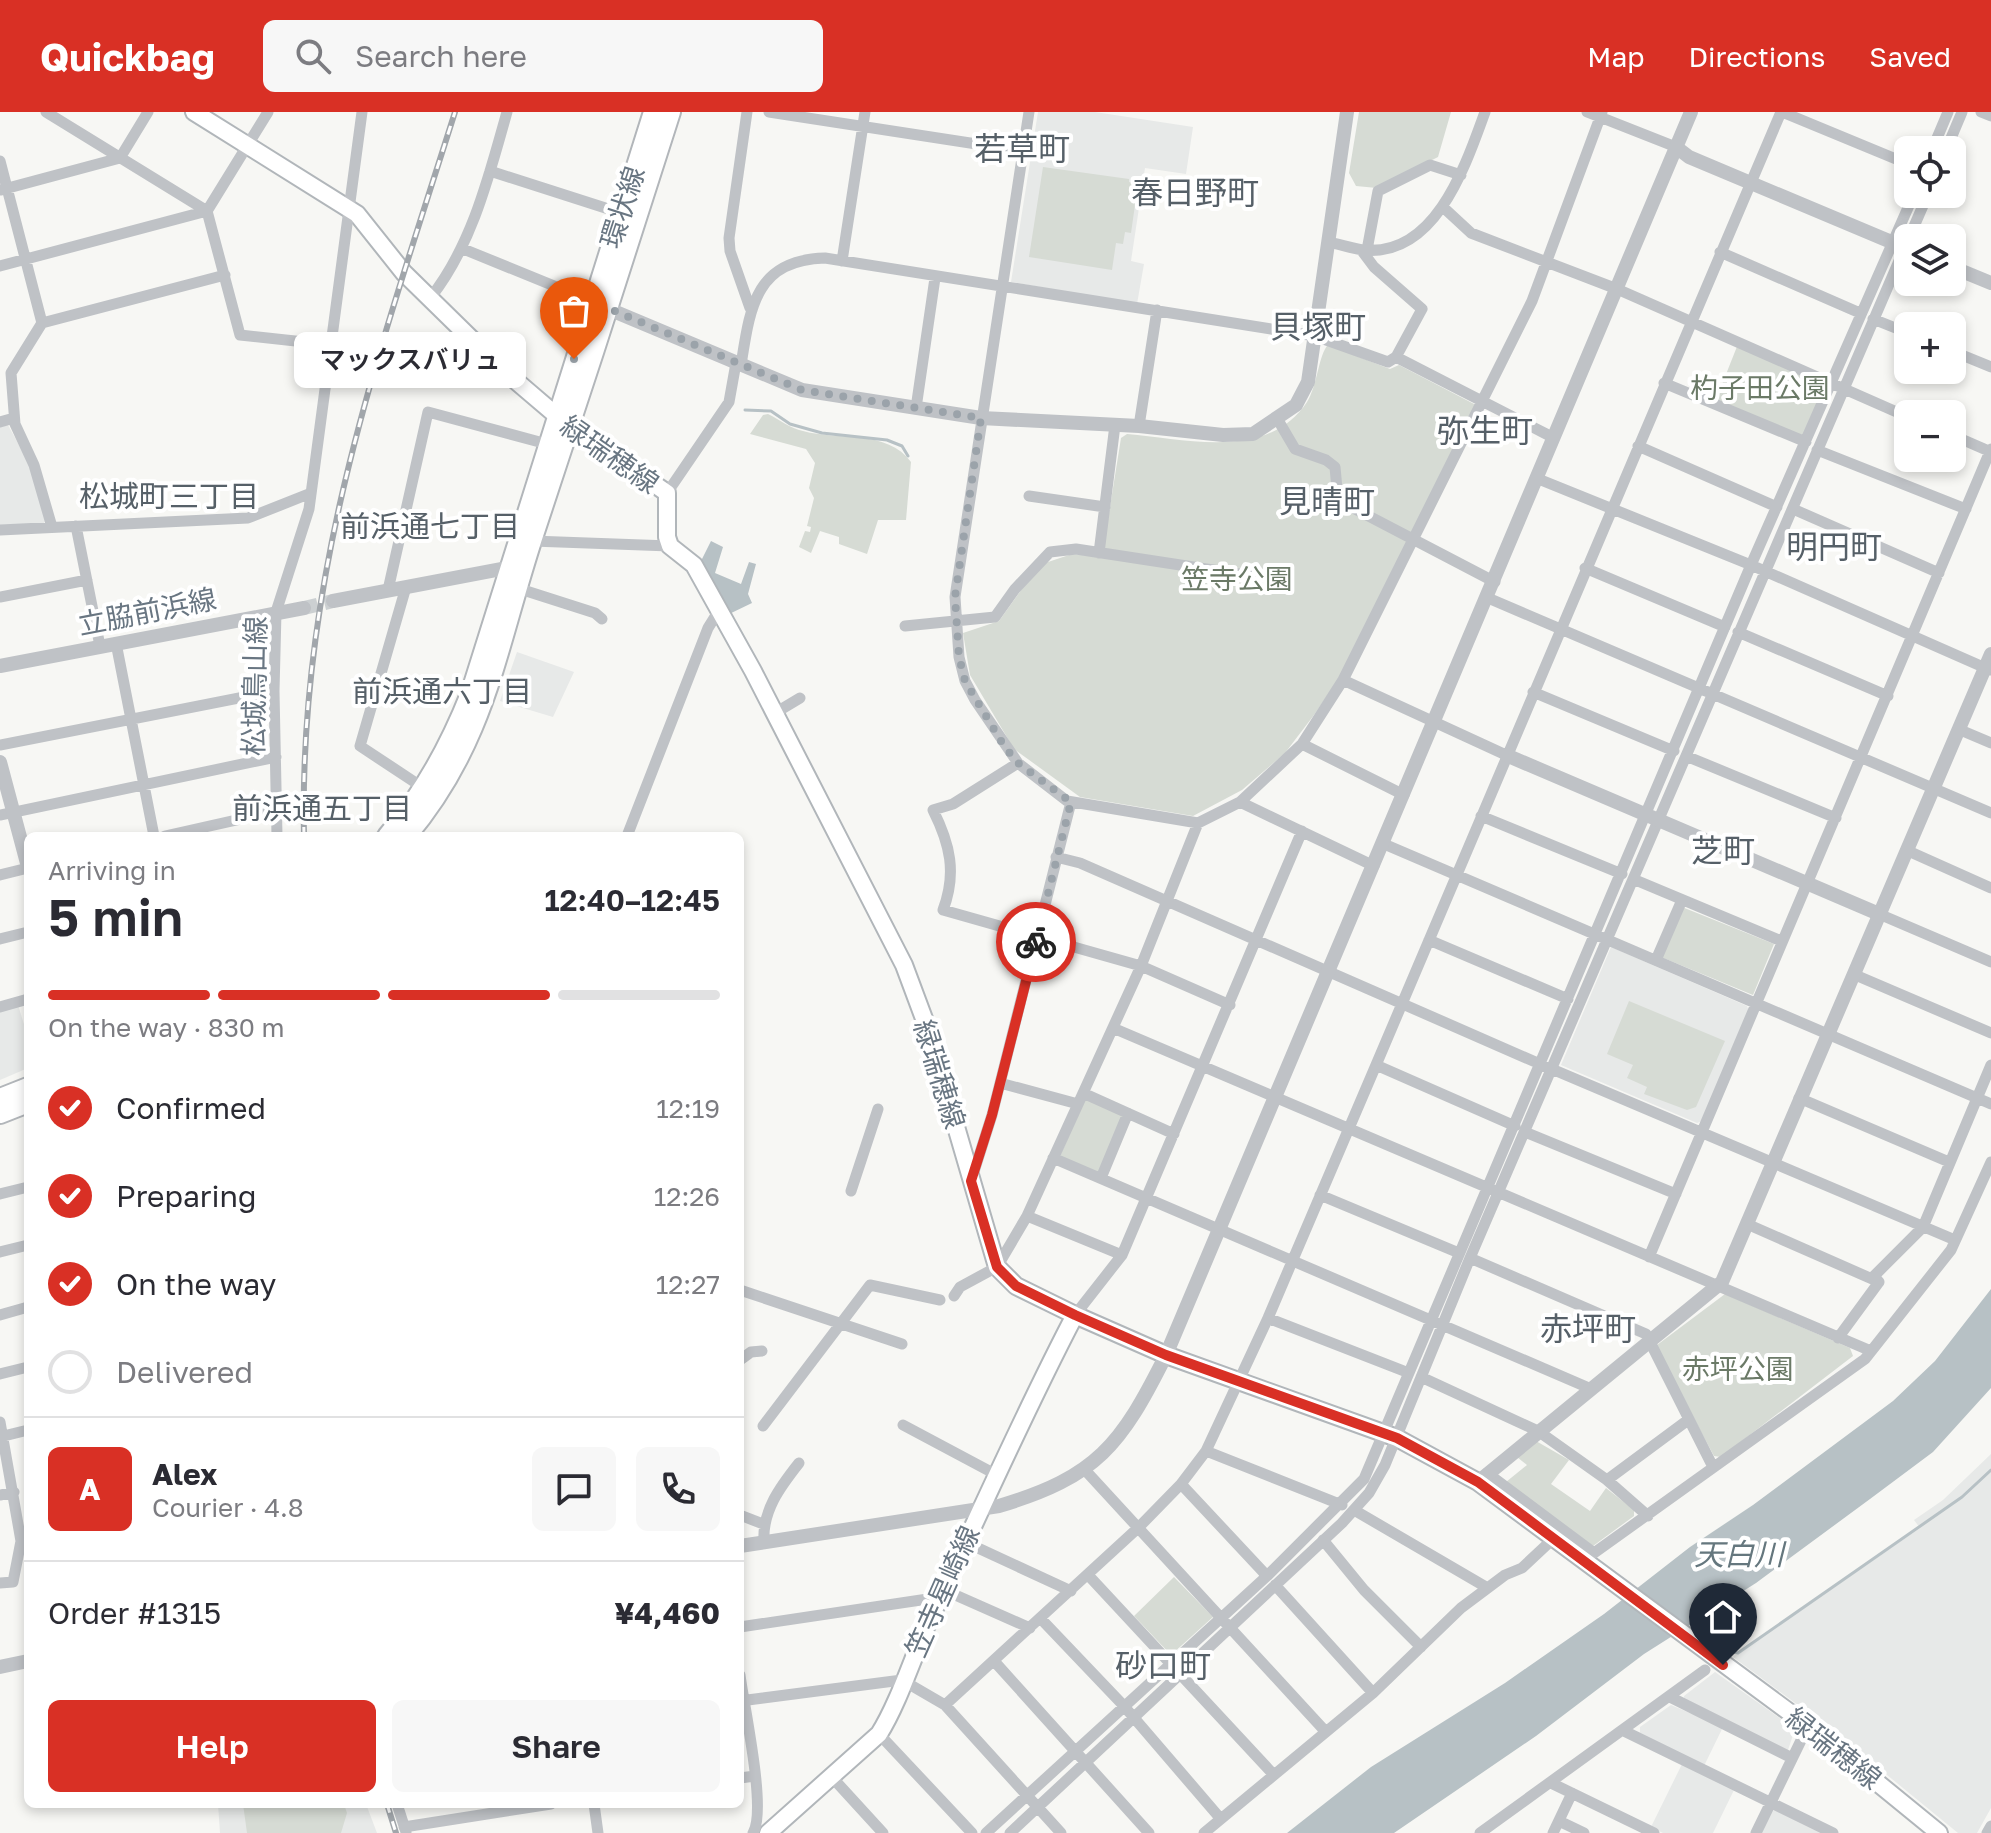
<!DOCTYPE html>
<html lang="en">
<head>
<meta charset="utf-8">
<style>
	body { margin:0; font-family:"Golos Text","Noto Sans JP",sans-serif; background:#f7f7f7; color:#2b2b33; height:100vh; display:flex; flex-direction:column; font-size:30px; white-space:nowrap }
	* { box-sizing:border-box; margin:0 }
	p { font-size:26px; color:#7c7c81 }
	.icon { flex:none; width:44px; height:44px; fill:none; stroke:currentColor; stroke-width:2; stroke-linecap:round; stroke-linejoin:round }
	.map { position:relative; flex:1; overflow:hidden }
	.side { position:absolute; left:24px; top:720px; width:720px; height:976px; display:flex; flex-direction:column; background:#fff; border-radius:12px; box-shadow:0 4px 12px #0003 }
	.side>* { flex:none }
	.tools { position:absolute; left:1894px; top:24px; display:grid; gap:16px }
	.tools a { display:grid; place-items:center; width:72px; height:72px; border-radius:12px; background:#fff; box-shadow:0 4px 12px #0003; font-size:40px }
	.pin { position:absolute; display:grid; place-items:center; width:68px; height:68px; color:#fff; margin:-82px -34px; border-radius:50% 50% 50% 0; rotate:-45deg; box-shadow:0 0 8px #0007 }
	.pin .icon { rotate:45deg }
	.courier { position:absolute; display:grid; place-items:center; width:80px; height:80px; margin:-40px; border:6px solid #d93025; border-radius:50%; background:#fff; color:#222; box-shadow:0 2px 10px #0007 }
	.bubble { position:absolute; height:56px; border-radius:12px; background:#fff; box-shadow:0 4px 12px #0003; font-size:26px; font-weight:600; line-height:56px; text-align:center }
	.head em { font-style:normal; font-weight:600 }
	.head div { display:flex; flex-direction:column-reverse }
	.head { display:flex; align-items:center; justify-content:space-between; height:136px; padding:0 24px }
	h1 { font-size:52px; font-weight:600; line-height:60px }
	.bar { display:grid; grid-template-columns:repeat(4,1fr); gap:12px 8px; align-content:center; height:96px; padding:0 24px }
	.bar i { height:10px; border-radius:6px; background:#e1e1e2 }
	.bar .on { background:#d93025 }
	.bar p { grid-column:span 4 }
	.line { display:flex; align-items:center; gap:20px; padding:0 24px; border-top:2px solid #e1e1e2 }
	.line div { flex:1 }
	.round { display:grid; place-items:center; flex:none; width:84px; height:84px; border-radius:12px; background:#f7f7f7 }
	ol { padding:0 24px; list-style:none }
	li { display:flex; align-items:center; gap:24px; height:88px }
	li p { margin-inline-start:auto }
	li .icon { padding:8px; border-radius:50%; background:#d93025; color:#fff; stroke-width:4 }
	li:last-child { color:#7c7c81 }
	li i { width:44px; height:44px; border:4px solid #e1e1e2; border-radius:50% }
	.button { display:flex; gap:16px; margin-top:auto; padding:16px 24px }
	.button a { flex:1; height:92px; border-radius:12px; background:#d93025; color:#fff; font-size:32px; font-weight:600; line-height:92px; text-align:center }
	.button a+a { background:#f7f7f7; color:#2b2b33 }
	header { display:flex; align-items:center; gap:48px; box-sizing:border-box; height:112px; padding:0 40px; background:#d93025; color:#fff }
	header strong { font-size:38px }
	nav { display:flex; gap:44px; margin-inline-start:auto; font-size:28px }
	.search { width:560px; height:72px; background:#f7f7f7; display:flex; align-items:center; gap:20px; box-sizing:border-box; padding:0 28px; border-radius:12px; color:#7c7c81; font-size:30px }
	.map>svg:first-child { display:block }
	.built { fill:#e7e9e8 }
	.green { fill:#d6dbd4 }
	.water { fill:#b7c1c5 }
	.lines { fill:none; stroke-linecap:round; stroke-linejoin:round }
	.stream { stroke:#b7c1c5; stroke-width:3 }
	.tertiary-tunnel { stroke:#ccd0d2; stroke-width:14; stroke-dasharray:14 7; stroke-linecap:butt }
	.secondary-casing { stroke:#b1b6ba; stroke-width:20 }
	.primary-casing { stroke:#b2b6ba; stroke-width:22 }
	.minor { stroke:#bfc2c6; stroke-width:11 }
	.tertiary { stroke:#bfc2c6; stroke-width:14 }
	.secondary { stroke:#fff; stroke-width:16 }
	.primary { stroke:#fff; stroke-width:18 }
	.rail-casing { stroke:#a1a6ab; stroke-width:6 }
	.rail { stroke:#fff; stroke-width:3; stroke-dasharray:9; stroke-linecap:butt }
	.done { stroke:#9ba3aa; stroke-width:8; stroke-dasharray:0 14.4 }
	.route { stroke:#d93025; stroke-width:10 }
	.labels { text-anchor:middle; dominant-baseline:central; stroke-width:8; stroke-linejoin:round; paint-order:stroke }
	.street-label { font-size:28px; fill:#697682; stroke:#fff }
	.park-label { font-size:28px; fill:#6b7a67; stroke:#fff }
	.neighbourhood-label { font-size:30px; fill:#566068; stroke:#fff }
	.water-label { font-size:30px; font-style:italic; fill:#65777e; stroke:#fff }
	.quarter-label { font-size:32px; fill:#566068; stroke:#fff }
</style>
</head>
<body>
<header>
<strong>Quickbag</strong>
<div class="search"><svg class="icon" aria-label="search" viewBox="0 0 24 24"><circle cx="10" cy="10" r="6"/><path d="M15 15l6 6"/></svg>Search here</div>
<nav><a>Map</a><a>Directions</a><a>Saved</a></nav>
</header>
<div class="map">
<svg width="1991" height="1721" viewBox="0 0 1991 1721">
	<rect width="100%" height="100%" fill="#f7f7f4"/>
	<path class="built" d="M1038,0H1095L1193,15L1186,62L1145,56L1131,149L1144,152L1137,192L1011,170Z
		M8,313L31,355L47,407L44,411L0,413V315Z
		M517,540L574,560L553,605L500,589Z
		M1611,835L1747,894L1749,899L1702,1009L1697,1011L1561,953Z
		M18,893L28,925V956L0,968V898Z
		M1991,1342V1696L1977,1721H1958L1837,1622L1733,1545L1920,1416L1914,1408L1943,1388Z
		M1715,1560L1795,1617L1788,1638L1783,1639L1684,1591V1584Z
		M1671,1593L1723,1615L1704,1654L1640,1623V1615Z
		M1682,1652L1734,1678L1713,1721H1663L1651,1715Z
		M218,1692H366L377,1721H220Z
		M1775,1698L1823,1721H1760L1771,1699Z"/>
	<path class="green" d="M1359,0H1451L1438,45L1377,76L1356,74L1349,61Z
		M1043,55L1129,67V70L1138,72L1131,121L1125,120L1123,132L1116,131L1112,158L1029,145Z
		M1738,232L1829,272L1806,328L1715,290Z
		M1328,233L1390,257L1399,253L1476,293L1339,566L1314,603L1285,641L1242,678L1193,704L1080,685L1014,637L970,563L963,521L999,509L1039,453L1072,442L1102,445L1121,326L1127,322C1186,327 1268,349 1307,290C1317,275 1319,241 1328,233Z
		M768,302C780,308 790,316 803,319C839,329 887,317 911,350L906,408H878L867,442L839,432V425L820,419L811,441L799,435L805,419L810,420L811,415L807,414L814,386L809,376L815,351L806,337L750,322L763,303Z
		M1682,795L1774,832L1753,883L1661,845Z
		M1629,889L1725,929L1696,995L1687,998L1644,982L1647,975L1627,966L1633,953L1607,942Z
		M1086,985L1126,1002L1100,1062L1060,1044Z
		M1725,1182L1850,1236L1853,1244L1721,1345L1714,1344L1657,1237V1233Z
		M1536,1329L1569,1348L1551,1372L1590,1399L1606,1376L1634,1398V1404L1593,1434L1506,1370L1527,1353L1517,1345Z
		M1174,1465L1213,1505L1171,1543L1134,1504Z
		M243,1692H344L347,1701L341,1721H247Z"/>
	<path class="water" d="M711,429L723,435L715,461L741,472L749,450L756,452L748,482L752,491L725,504L720,492L722,484L701,449Z
		M1991,1177V1276L1933,1340L1870,1387L1756,1471L1644,1542L1536,1624L1394,1721H1287L1371,1655L1505,1571L1604,1502L1690,1435L1753,1393L1893,1289L1935,1249Z"/>
	<g class="lines">
		<path class="stream" d="M745,298L771,299L790,312L822,321L887,328L902,334L908,344
			M1726,1539L1738,1541L1962,1385L1991,1358"/>
		<path class="tertiary-tunnel" d="M304,496L333,489"/>
		<defs>
			<path id="secondary" d="M194,0L357,102L404,161L502,257L557,304L667,381V425L670,434L694,453L753,559L904,853L926,912L997,1155L1016,1174L1075,1203L1166,1243L1397,1326L1478,1370L1808,1614L1939,1721
				M768,1721L879,1622C898,1592 913,1545 928,1511C977,1408 1022,1304 1075,1203"/>
			<path id="primary" d="M387,724C424,681 449,635 470,582L653,0
				M407,724C486,630 496,539 533,426C580,284 626,143 671,0
				M0,986L28,975
				M0,1002L28,991"/>
		</defs>
		<use href="#secondary" class="secondary-casing"/>
		<use href="#primary" class="primary-casing"/>
		<path class="minor" d="M46,0L207,99L240,223L332,233
			M747,0L729,126L730,139L750,196
			M769,0L1022,39
			M1029,0L955,485L959,545L965,569L975,588L1018,651L1067,689L1198,711L1240,690L1302,632L1343,568L1532,189L1602,0
			M1587,0L1676,35
			M1782,0L1908,52
			M1981,0L1991,4
			M1932,38L1948,0
			M1946,38L1962,0
			M0,49L42,211L11,261L15,312L34,353L52,415
			M490,59L621,101
			M1,78L120,46L148,0
			M1444,96L1471,121L1617,177L1908,305
			M1909,126L1928,82
			M1328,130C1340,132 1352,137 1364,138C1436,145 1466,52 1485,0
			M461,136L591,189
			M1367,138L1378,79L1430,53L1461,63
			M1720,140L1860,201
			M842,149L865,0
			M0,154L207,99L268,0
			M431,185C472,133 489,64 507,0
			M1873,207L1908,221
			M42,211L225,163
			M1952,239L1991,255
			M1396,245L1554,326
			M741,253C750,196 755,148 825,146L1315,224L1388,250L1396,245L1422,197L1374,155L1362,139
			M1664,271L1806,330
			M916,296L935,166
			M1278,308L1295,337L1326,348L1335,355L1338,388L1495,470
			M0,310L14,306
			M1139,314L1157,198
			M1952,323L1991,340
			M1638,334L1777,395
			M1817,338L1966,397
			M1536,366L1751,453L1990,558
			M667,381L729,290L736,251
			M1029,384L1105,395
			M1793,397L1939,461
			M76,414L100,534
			M0,418L248,406L311,381
			M532,429L670,434
			M1099,441L1115,313
			M1585,456L1725,515
			M406,475L360,634L425,677
			M520,477L595,501L602,507
			M388,478L428,300L547,332
			M0,485L87,468
			M1488,486L1991,701
			M905,514L995,505L1015,477L1050,440L1076,437L1252,464
			M1738,520L1888,584
			M116,531L154,724
			M1343,568L1506,643
			M1533,580L1674,639
			M775,601L800,586
			M1958,617L1991,631
			M1302,632L1404,683
			M0,633L274,579
			M1686,644L1836,706
			M1018,651L953,692L933,698C950,732 957,761 943,798L1141,854L1230,893
			M1240,690L1374,754
			M0,703L276,645
			M1481,704L1622,762
			M165,724L277,699
			M277,724L274,579L276,500L309,397L362,0
			M627,724L708,516L718,500
			M1384,732L1991,992
			M1906,738L1991,776
			M1056,745L1080,751L1540,952L1955,1128
			M0,763L28,756
			M1633,767L1781,829
			M1879,802L1991,850
			M0,827L28,820
			M1429,828L1568,887
			M1656,848L1682,788
			M1853,862L1991,921
			M0,895L28,887
			M1113,916L1871,1239
			M1376,953L1515,1014
			M1000,971L1078,992
			M1083,981L1174,1022
			M1799,986L1949,1050
			M1525,1020L1676,1082
			M1053,1046L1589,1276
			M1101,1066L1128,1001
			M971,1069L992,1003L1071,690
			M851,1079L878,997
			M0,1082L28,1075
			M1320,1083L1459,1141
			M1027,1104L1122,1143
			M1747,1112L1879,1170
			M0,1140L28,1133
			M1649,1145L1991,337
			M1470,1146L1646,1222L1713,1355
			M1879,1170L1874,1164L1923,1115L1991,953
			M740,1178L902,1232
			M954,1184L960,1175L997,1155L1027,1104L1141,854L1198,711
			M0,1203L28,1195
			M1075,1203L1122,1143L1302,719
			M1268,1206L1409,1261
			M1838,1226L1879,1170
			M740,1248L751,1240L762,1239
			M0,1262L28,1255
			M1421,1265L1538,1319L1607,1368L1648,1404
			M0,1310L21,1429L13,1470L0,1471
			M903,1313L995,1362
			M763,1314L870,1173L940,1188
			M0,1325L28,1318
			M1206,1339L1342,1393
			M1085,1358L1325,1619
			M1487,1361L1594,1441L1865,1247L1951,1138L1991,1050
			M1607,1368L1688,1308
			M1181,1372L1267,1464
			M0,1383L14,1380
			M1354,1398L1486,1475
			M740,1403L763,1412
			M1323,1428L1364,1478L1421,1535
			M764,1430C762,1399 780,1375 799,1351
			M965,1430L1071,1479
			M1089,1464L1273,1662
			M1275,1473L1373,1581
			M944,1478L1030,1516
			M1042,1508L1123,1593L1220,1706
			M740,1515L941,1485
			M994,1549L1149,1721
			M740,1563C744,1595 767,1698 753,1721
			M1670,1585L1792,1646
			M740,1589L902,1568L945,1593L1061,1721
			M945,1593L1138,1416L1181,1372L1206,1339L1268,1206L1376,953L1781,0
			M1624,1619L1833,1721
			M879,1622L972,1721
			M830,1663L883,1721
			M740,1666L755,1664
			M1551,1671L1654,1721
			M397,1692L406,1720
			M594,1692L598,1721
			M1559,1709L1584,1721
			M404,1715L551,1692
			M986,1721L1267,1464L1364,1367L1751,453L1914,82
			M1010,1721L1342,1411L1369,1381L1385,1353L1470,1146L1908,128
			M1204,1721L1373,1581L1461,1496L1505,1463L1522,1456L1554,1426
			M1480,1721L1705,1558
			M1553,1721L1572,1681
			M1756,1721L1808,1614
			M1987,1721L1991,1714"/>
		<path class="tertiary" d="M1676,35L1689,45L1908,137
			M1952,155L1991,171
			M599,193L802,278L981,306L1139,314L1223,323L1253,322L1296,293L1308,270L1347,0
			M333,489L517,454
			M0,554L304,496
			M1506,643L1879,802
			M0,650L28,755
			M1478,1370L1722,1170L1991,542
			M740,1434L999,1394C1097,1365 1121,1333 1166,1243L1691,0
			M0,1555L28,1549"/>
		<use href="#secondary" class="secondary"/>
		<use href="#primary" class="primary"/>
		<defs>
			<path id="rail" d="M304,724C298,464 378,243 455,0
				M387,1692L396,1721"/>
		</defs>
		<use href="#rail" class="rail-casing"/>
		<use href="#rail" class="rail"/>
	</g>
	<g class="lines">
		<path class="done" d="M574,247L591,189L802,278L981,306L955,485L959,545L965,569L1004,634L1018,651L1071,690L1036,830"/>
		<path class="route" d="M1036,830L992,1003L971,1069L997,1155L1016,1174L1075,1203L1166,1243L1397,1326L1478,1370L1723,1553"/>
	</g>
	<g class="labels">
		<g class="street-label">
			<text transform="translate(622 95) rotate(-72)">環状線</text>
			<text transform="translate(610 342) rotate(35)">緑瑞穂線</text>
			<text transform="translate(147 499) rotate(-11)">立脇前浜線</text>
			<text transform="translate(254 574) rotate(-89)">松城鳥山線</text>
			<text transform="translate(940 962) rotate(73)">緑瑞穂線</text>
			<text transform="translate(942 1479) rotate(-66)">笠寺星崎線</text>
			<text transform="translate(1834 1636) rotate(38)">緑瑞穂線</text>
		</g>
		<g class="park-label">
			<text x="1760" y="275">杓子田公園</text>
			<text x="1237" y="466">笠寺公園</text>
			<text x="1738" y="1256">赤坪公園</text>
		</g>
		<g class="neighbourhood-label">
			<text x="169" y="384">松城町三丁目</text>
			<text x="430" y="414">前浜通七丁目</text>
			<text x="442" y="579">前浜通六丁目</text>
			<text x="322" y="696">前浜通五丁目</text>
		</g>
		<g class="water-label">
			<text x="1739" y="1442">天白川</text>
		</g>
		<g class="quarter-label">
			<text x="1022" y="36">若草町</text>
			<text x="1195" y="80">春日野町</text>
			<text x="1318" y="214">貝塚町</text>
			<text x="1485" y="318">弥生町</text>
			<text x="1327" y="389">見晴町</text>
			<text x="1834" y="434">明円町</text>
			<text x="1723" y="738">芝町</text>
			<text x="1588" y="1216">赤坪町</text>
			<text x="1163" y="1553">砂口町</text>
		</g>
	</g>
</svg>
<div class="tools">
<a><svg class="icon" aria-label="locate" viewBox="0 0 24 24"><circle cx="12" cy="12" r="6"/><path d="M12 2v4M12 18v4M2 12h4M18 12h4"/></svg></a>
<a><svg class="icon" aria-label="layers" viewBox="0 0 24 24"><path d="M12 4l9 5-9 5-9-5zM3 14l9 5 9-5"/></svg></a>
<a>+</a>
<a>−</a>
</div>
<div class="pin" style="left:574px;top:247px;background:#ea580c"><svg class="icon" aria-label="bag" viewBox="0 0 24 24"><path d="M5 8h14l-1 12H6zM9 8a3 3 0 0 1 6 0"/></svg></div>
<div class="pin" style="left:1723px;top:1553px;background:#1f2937"><svg class="icon" aria-label="home" viewBox="0 0 24 24"><path d="M3 11l9-7 9 7M6 9v11h12V9"/></svg></div>
<div class="courier" style="left:1036px;top:830px"><svg class="icon" aria-label="bike" viewBox="0 0 24 24"><circle cx="6" cy="16" r="4"/><circle cx="18" cy="16" r="4"/><path d="M6 16l4-8h5l3 8M10 8l3 8H6M13 5h3"/></svg></div>
<div class="bubble" style="left:294px;top:220px;width:232px">マックスバリュ</div>
<section class="side">
<div class="head"><div><h1>5 min</h1><p>Arriving in</p></div><em>12:40–12:45</em></div>
<div class="bar"><i class="on"></i><i class="on"></i><i class="on"></i><i></i><p>On the way · 830 m</p></div>
<ol>
<li><svg class="icon" aria-label="check" viewBox="0 0 24 24"><path d="M5 12l5 5 9-10"/></svg>Confirmed<p>12:19</p></li>
<li><svg class="icon" aria-label="check" viewBox="0 0 24 24"><path d="M5 12l5 5 9-10"/></svg>Preparing<p>12:26</p></li>
<li><svg class="icon" aria-label="check" viewBox="0 0 24 24"><path d="M5 12l5 5 9-10"/></svg>On the way<p>12:27</p></li>
<li><i></i>Delivered</li>
</ol>
<div class="line" style="height:144px"><b class="round" style="background:#d93025;color:#fff">A</b><div><b>Alex</b><p>Courier · 4.8</p></div><a class="round"><svg class="icon" aria-label="chat" viewBox="0 0 24 24"><path d="M4 5h16v11H9l-5 4z"/></svg></a><a class="round"><svg class="icon" aria-label="phone" viewBox="0 0 24 24"><path d="M5 4h4l2 5-3 2q2 4 5 5l2-3 5 2v4C11 20 4 13 5 4z"/></svg></a></div>
<div class="line" style="height:104px"><div>Order #1315</div><b>¥4,460</b></div>
<div class="button"><a>Help</a><a>Share</a></div>
</section>
</div>
</body>
</html>
